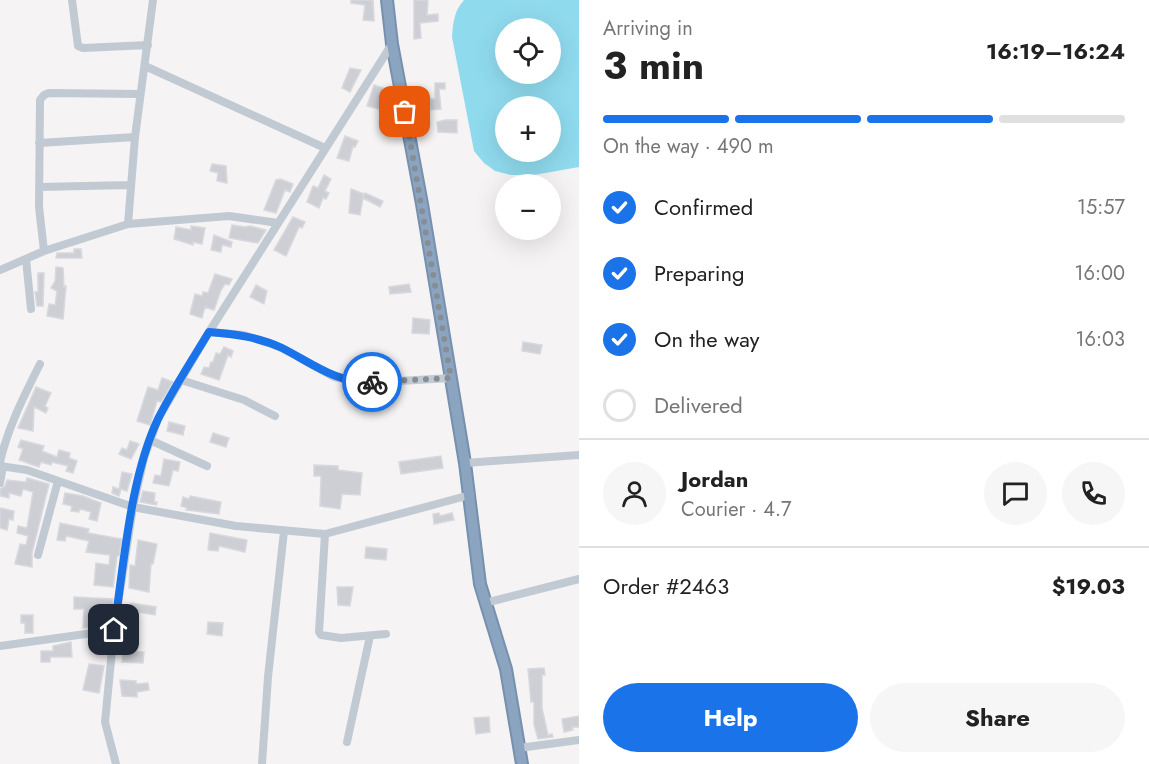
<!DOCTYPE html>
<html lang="en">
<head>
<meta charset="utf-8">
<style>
	body { margin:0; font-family:Jost,sans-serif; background:#f6f6f6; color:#222; height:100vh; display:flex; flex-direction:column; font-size:22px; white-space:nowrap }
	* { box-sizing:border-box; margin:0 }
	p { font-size:20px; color:#767676 }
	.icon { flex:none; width:33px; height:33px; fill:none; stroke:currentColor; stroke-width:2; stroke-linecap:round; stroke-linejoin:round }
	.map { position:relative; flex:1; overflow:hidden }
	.details { display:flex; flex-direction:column; background:#fff; width:570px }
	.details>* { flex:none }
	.buttons { position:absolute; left:495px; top:18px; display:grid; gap:12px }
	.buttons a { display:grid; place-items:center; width:66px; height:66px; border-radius:50%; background:#fff; box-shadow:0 6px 24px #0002; font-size:30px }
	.pin { position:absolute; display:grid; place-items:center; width:51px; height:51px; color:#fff; margin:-26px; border-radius:12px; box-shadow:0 3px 9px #0006 }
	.courier { position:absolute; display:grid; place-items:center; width:60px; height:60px; margin:-30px; border:4px solid #1a73e8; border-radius:50%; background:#fff; color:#222; box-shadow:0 2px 8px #0007 }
	.overview em { font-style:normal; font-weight:700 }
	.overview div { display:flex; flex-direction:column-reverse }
	.overview { display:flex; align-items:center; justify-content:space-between; height:102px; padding:0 24px }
	h1 { font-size:39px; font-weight:700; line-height:45px }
	.bar { display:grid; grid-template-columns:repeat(4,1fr); gap:9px 6px; align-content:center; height:72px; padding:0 24px }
	.bar i { height:8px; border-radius:4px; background:#e0e0e0 }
	.bar .current { background:#1a73e8 }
	.bar p { grid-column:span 4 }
	.line { display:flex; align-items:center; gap:15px; padding:0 24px; border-top:2px solid #e0e0e0 }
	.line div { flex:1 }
	.round { display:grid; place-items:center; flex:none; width:63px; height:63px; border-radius:32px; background:#f6f6f6 }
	ol { padding:0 24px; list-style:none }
	li { display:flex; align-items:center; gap:18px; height:66px }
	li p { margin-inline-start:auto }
	li .icon { padding:6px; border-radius:50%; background:#1a73e8; color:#fff; stroke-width:4 }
	li:last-child { color:#767676 }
	li i { width:33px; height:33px; border:3px solid #e0e0e0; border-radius:50% }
	.button { display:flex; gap:12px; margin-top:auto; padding:12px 24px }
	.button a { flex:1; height:69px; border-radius:36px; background:#1a73e8; color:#fff; font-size:24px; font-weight:700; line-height:69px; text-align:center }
	.button a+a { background:#f6f6f6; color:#222 }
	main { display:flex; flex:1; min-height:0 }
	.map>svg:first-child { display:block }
	.water { fill:#90daee; fill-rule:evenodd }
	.building { fill:#cdcfd5; stroke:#d7d9de; stroke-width:1.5 }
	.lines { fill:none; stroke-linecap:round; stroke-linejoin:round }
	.highway-casing { stroke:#7690ad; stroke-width:14 }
	.minor { stroke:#c1cad2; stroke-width:8 }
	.highway { stroke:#8ba5c1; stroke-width:10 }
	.done { stroke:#868d94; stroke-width:6; stroke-dasharray:0 10.8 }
	.route { stroke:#1a73e8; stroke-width:8 }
</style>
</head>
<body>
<main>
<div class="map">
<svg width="579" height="764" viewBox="0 0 579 764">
	<rect width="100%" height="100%" fill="#f5f3f3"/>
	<path class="water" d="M464,0H579V167L534,175H511L495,171L484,163L474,151L452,37C453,23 454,11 464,0ZM506,28H550V74H506ZM506,106H550V152H506Z"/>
	<path class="building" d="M351,0H373L374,21L363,20L365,5L351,3Z
		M414,0H428L427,15L438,14V21L420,23L421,38L414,39Z
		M350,68L361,70L350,92L342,88Z
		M435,83H445V89H439L441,109L431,110L430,99H435Z
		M374,85L386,89L383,99L386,100L385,106H389L390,115H384L383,110L367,106Z
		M445,120H457V133L438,132L437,122Z
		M345,136L358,141L355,147L353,146L349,161L337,158Z
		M212,164L226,166L227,183L217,181L218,173L210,171Z
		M324,175L331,179L325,191L329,193L326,199L323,198L319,208L307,202L313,186L318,188Z
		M280,179L293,184L290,192L285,190L276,213L264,210L276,180Z
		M351,189L364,194L363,197L365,193L383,201L380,207L363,198L360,215L349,213Z
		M293,217L305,222L302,228L299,227L286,256L274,250Z
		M232,225L245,227L250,226L266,230L258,243L229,238Z
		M191,226L205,228L202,244L193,242V245L174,239L176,227L191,230Z
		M214,235L232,242L231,247L222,245L221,252L211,250Z
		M74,249H81L82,258H56L57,253H74Z
		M56,267L63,268L64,287L66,286L63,319L47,316L49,304L55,305L57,291L51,288L55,281Z
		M38,273H44L43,306H37L35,292H38Z
		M215,274L232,279L229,285L225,284L221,290L214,310L205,307L202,318L190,314L195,294L202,296L203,292L208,293Z
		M409,284L411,292L390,294L389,287Z
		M256,285L267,291L264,304L250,297Z
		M413,318L430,320L429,334L412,333Z
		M523,342L542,345L540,354L522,351Z
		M224,347L233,351L231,357L228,355L219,380L201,374L204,367L209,368L211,362H213L216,353L220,354Z
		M162,378L173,382L161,402L157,401L150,425L137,421L148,387L158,390Z
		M36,387L51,393L45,406L48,408L46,413L34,407L33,431L18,428Z
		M169,422L185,426L183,435L167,431Z
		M213,433L229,438L226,447L210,442Z
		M21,440L44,446L42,451L57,457L59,450L70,453L69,458L77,461L73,473L66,471L68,466L52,462L51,465L41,462L39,467L19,460L23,449L18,447Z
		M130,441L139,444L131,459L119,454L122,448L127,450Z
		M441,456L443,468L401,474L399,462Z
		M164,459L180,462L178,471L173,470L169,486L153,483L155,475L161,476Z
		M314,465L338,466V470L362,473L360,495L342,494L340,509L320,506L321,476H314Z
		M122,472L132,474L127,491L121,489L119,496L112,493L113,487L119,489Z
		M27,478L49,484L32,553V567L15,564L20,544L26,545L28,536L17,533L18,526L27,528L33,492L23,489L21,496L9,493V498L0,496V489L5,486L7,480L26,482Z
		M143,491L155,493L154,502H157L156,505L140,502Z
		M65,493L83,496L101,503L97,521L89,519L91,512L80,509L79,512L71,511L72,506L63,504Z
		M190,496L221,502L219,514L186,510L187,508L181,506L183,497L189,499Z
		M0,508L14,511L13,520L9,519L7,530L0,528Z
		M439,513L440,516L452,513L454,520L434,524L433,514Z
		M60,523L89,529L88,533L122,539L119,556H117L113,587L94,585L96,563L109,565L110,555L86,552L89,541L66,536L65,541L57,540Z
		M210,533L247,540L245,552L219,546L218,551L208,550Z
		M138,540L157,544L153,564H151L149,592L129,588L130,565L135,566Z
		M366,547L387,549L386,560L365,558Z
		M337,587H353L350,606L338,605Z
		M74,597L113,599L109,625L83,628L84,609H74Z
		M131,603L156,607L155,615L137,612L135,625L122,622L124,613L128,614Z
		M21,615H33V633H25V623H21Z
		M208,622L223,623L222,636L207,634Z
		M107,637L106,654H97L95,639Z
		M71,642L72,657H50V662H41V651H53V646Z
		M123,651L144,652L143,663L122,662Z
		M89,664L104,666L99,693L83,690Z
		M544,668L545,675H542V708L548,735L552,734L553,737L538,739L534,725V702H531L528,669Z
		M120,680L136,681V684L148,683L149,690L137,692V697L122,696Z
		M579,716V727H572L573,730L564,732L562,719Z
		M489,717L490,732L476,734L474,718Z"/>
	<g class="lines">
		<defs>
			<path id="highway" d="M387,0L392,44L422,204L465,463L480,584L506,669L522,764"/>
		</defs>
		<use href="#highway" class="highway-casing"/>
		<path class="minor" d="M72,0L78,46L83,48L148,45
			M145,66L325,148
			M39,143L135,137
			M39,187L130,185
			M128,224L135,137L153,0
			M44,251L39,207L40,100L44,95L49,93L140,94
			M26,259L31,309
			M0,270L44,251L128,224L229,216L278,223
			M209,332L244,335L280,347L334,377L364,383L451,378
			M181,380L244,400L275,416
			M150,440L207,466
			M0,462C8,427 24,396 40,364
			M465,463L579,455
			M0,466L27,470L133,507L236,526L325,534L470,495
			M0,483L3,466
			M325,534L319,632L321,635L341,638L386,634
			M38,555L58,481
			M485,603L579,579
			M0,646L114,630
			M347,742L370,636
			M519,748L579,740
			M116,764L105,722L114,630L133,507L144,458L158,419L209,332L392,44
			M262,764L268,677L284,531"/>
		<use href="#highway" class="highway"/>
	</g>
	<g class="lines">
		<path class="done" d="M372,382L451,378L405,112"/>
		<path class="route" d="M114,630C124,564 130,478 158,419C173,389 192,360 209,332C234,334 259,337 282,348C312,363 337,384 372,382"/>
	</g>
</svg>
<div class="buttons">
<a><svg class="icon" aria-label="locate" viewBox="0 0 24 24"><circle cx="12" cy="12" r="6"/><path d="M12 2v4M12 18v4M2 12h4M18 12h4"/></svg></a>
<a>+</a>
<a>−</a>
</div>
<div class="pin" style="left:405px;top:112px;background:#ea580c"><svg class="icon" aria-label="bag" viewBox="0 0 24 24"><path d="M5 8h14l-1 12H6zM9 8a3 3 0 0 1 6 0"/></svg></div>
<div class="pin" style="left:114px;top:630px;background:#1f2937"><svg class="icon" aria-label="home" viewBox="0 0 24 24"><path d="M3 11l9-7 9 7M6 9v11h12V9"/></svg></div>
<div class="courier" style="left:372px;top:382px"><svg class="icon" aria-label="bike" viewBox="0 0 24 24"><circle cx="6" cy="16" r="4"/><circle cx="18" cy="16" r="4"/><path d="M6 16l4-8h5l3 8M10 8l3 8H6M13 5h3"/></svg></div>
</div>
<section class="details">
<div class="overview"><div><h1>3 min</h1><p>Arriving in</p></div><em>16:19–16:24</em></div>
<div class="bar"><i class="current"></i><i class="current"></i><i class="current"></i><i></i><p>On the way · 490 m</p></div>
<ol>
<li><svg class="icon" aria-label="check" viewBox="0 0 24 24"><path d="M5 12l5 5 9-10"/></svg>Confirmed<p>15:57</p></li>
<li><svg class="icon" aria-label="check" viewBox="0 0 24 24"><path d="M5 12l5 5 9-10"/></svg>Preparing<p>16:00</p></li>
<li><svg class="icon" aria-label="check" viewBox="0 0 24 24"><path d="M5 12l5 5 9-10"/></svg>On the way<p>16:03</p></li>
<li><i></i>Delivered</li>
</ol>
<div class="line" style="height:108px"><a class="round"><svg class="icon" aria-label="person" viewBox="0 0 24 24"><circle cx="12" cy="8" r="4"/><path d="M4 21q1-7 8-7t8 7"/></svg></a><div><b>Jordan</b><p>Courier · 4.7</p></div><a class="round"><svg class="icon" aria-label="chat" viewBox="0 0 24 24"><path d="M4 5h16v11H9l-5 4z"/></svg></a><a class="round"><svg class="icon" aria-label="phone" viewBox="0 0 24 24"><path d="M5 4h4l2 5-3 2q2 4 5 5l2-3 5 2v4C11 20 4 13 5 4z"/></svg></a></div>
<div class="line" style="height:78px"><div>Order #2463</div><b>$19.03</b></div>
<div class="button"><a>Help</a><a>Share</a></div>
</section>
</main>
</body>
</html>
